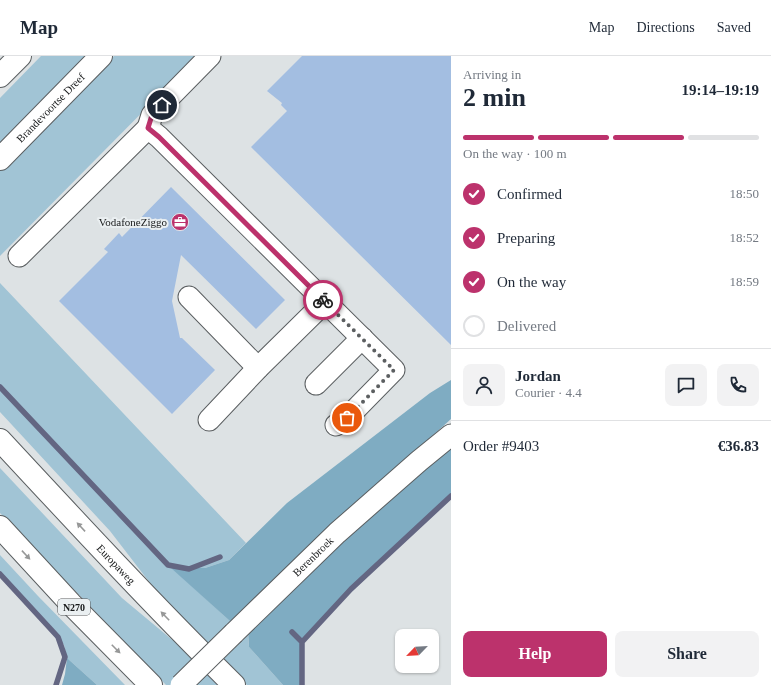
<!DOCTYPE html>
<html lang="en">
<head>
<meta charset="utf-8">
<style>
	body { margin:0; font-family:"Times New Roman",serif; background:#f2f2f3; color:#1f2937; height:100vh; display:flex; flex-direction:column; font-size:15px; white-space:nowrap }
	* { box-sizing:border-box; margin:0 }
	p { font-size:13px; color:#747a83 }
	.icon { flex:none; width:22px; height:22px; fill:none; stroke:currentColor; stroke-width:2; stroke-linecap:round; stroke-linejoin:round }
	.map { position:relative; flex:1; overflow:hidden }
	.sheet { display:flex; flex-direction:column; background:#fff; width:320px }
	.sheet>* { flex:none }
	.needle { width:26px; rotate:245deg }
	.buttons { position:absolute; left:395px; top:573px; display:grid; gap:8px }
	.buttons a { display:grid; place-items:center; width:44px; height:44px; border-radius:8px; background:#fff; box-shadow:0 1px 3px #0004; font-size:20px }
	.pin { position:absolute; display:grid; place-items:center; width:34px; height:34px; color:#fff; margin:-17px; border:2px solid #fff; border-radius:50%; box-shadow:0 1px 4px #0007 }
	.courier { position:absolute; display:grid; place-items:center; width:40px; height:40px; margin:-20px; border:3px solid #bc326c; border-radius:50%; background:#fff; color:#222; box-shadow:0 1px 5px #0007 }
	.summary em { font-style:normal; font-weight:800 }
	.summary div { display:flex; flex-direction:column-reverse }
	.summary { display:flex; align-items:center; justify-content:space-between; height:68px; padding:0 12px }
	h1 { font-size:26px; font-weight:800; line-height:30px }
	.bar { display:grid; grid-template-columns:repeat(4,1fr); gap:6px 4px; align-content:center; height:48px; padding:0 12px }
	.bar i { height:5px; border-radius:3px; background:#e0e1e3 }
	.bar .selected { background:#bc326c }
	.bar p { grid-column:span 4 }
	.line { display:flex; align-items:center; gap:10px; padding:0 12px; border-top:1px solid #e0e1e3 }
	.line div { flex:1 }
	.round { display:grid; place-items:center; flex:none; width:42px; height:42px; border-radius:8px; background:#f2f2f3 }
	ol { padding:0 12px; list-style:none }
	li { display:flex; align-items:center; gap:12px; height:44px }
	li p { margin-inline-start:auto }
	li .icon { padding:4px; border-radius:50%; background:#bc326c; color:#fff; stroke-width:4 }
	li:last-child { color:#747a83 }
	li i { width:22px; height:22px; border:2px solid #e0e1e3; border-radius:50% }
	.button { display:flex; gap:8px; margin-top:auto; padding:8px 12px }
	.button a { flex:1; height:46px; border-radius:8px; background:#bc326c; color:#fff; font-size:16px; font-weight:800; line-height:46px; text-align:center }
	.button a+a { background:#f2f2f3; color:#1f2937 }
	header { display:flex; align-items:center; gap:24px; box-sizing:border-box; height:56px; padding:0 20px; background:#fff; border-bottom:1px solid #e0e1e3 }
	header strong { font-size:19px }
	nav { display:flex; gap:22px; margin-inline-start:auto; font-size:14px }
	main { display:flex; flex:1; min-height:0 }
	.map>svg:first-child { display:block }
	.green { fill:#a1c4d5 }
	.forest { fill:#7facc2 }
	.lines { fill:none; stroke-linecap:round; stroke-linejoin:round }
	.stream { stroke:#636682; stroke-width:5.5 }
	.building { fill:#a3bee1 }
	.minor-casing { stroke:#5a5e60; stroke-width:23 }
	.major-casing { stroke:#5a5e60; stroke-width:24 }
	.highway-casing { stroke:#5a5e60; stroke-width:24 }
	.minor { stroke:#fff; stroke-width:21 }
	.major { stroke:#fff; stroke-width:22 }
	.highway { stroke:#fff; stroke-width:22 }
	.minor-bridge-casing { stroke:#5a5e60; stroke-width:23; stroke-linecap:butt }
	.minor-bridge { stroke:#fff; stroke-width:21 }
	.oneway { fill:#979898 }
	.done { stroke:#5c5f61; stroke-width:4; stroke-dasharray:0 7.2 }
	.route { stroke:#bc326c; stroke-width:5 }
	.labels { text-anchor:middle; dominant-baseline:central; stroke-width:4; stroke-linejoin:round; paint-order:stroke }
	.shield { fill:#eaeff1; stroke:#56595a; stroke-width:1 }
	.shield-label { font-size:10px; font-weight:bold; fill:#17191a }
	.street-label { font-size:11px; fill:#17191a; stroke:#eaeff1 }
	.poi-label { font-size:11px; fill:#17191a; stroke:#eaeff1; text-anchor:end }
</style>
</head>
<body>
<header>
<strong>Map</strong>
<nav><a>Map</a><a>Directions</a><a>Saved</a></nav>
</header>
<main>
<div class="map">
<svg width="451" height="629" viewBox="0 0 451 629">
	<rect width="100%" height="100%" fill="#dde2e4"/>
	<path class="green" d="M41,0H89L0,90V42Z
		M114,0H198L0,200V115Z
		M0,227L246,487L229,504L205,512H172L231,566L207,589L167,549L110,475L0,356Z
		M0,412L122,542L188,597L219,629H166L0,457Z
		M0,499L38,540L125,629H97L67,602L64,589L0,519Z
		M248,579L249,591L283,629H247L222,604Z"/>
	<path class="forest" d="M451,324V363L285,513L231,566L171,512H205L229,504L287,447L430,337Z
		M451,392V439L303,583L300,601V629H283L249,591L248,575L382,450Z
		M67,602L97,629H62L65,618Z"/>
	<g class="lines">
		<path class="stream" d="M0,331L168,509L189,513L220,501
			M0,518L58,581L65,601L56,629
			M292,576L302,586L351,533L451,440
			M302,629V586"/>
	</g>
	<path class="building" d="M302,0H451V289L251,91L287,55L281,49L282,47L267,35Z
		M171,131L285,244L256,273L181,199L172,245L180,282H182L215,314L172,358L59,245L108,196L104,193L119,177L122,181Z"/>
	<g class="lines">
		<defs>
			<g id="minor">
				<path d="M210,0L152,59L148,72L159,81L394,314L347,362L336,369"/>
				<path d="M19,200L148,72"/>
				<path d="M189,241L258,312"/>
				<path d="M316,328L362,282"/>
				<path d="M209,364L258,312L325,246"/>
				<path id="s1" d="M234,577L337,477L419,405L451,379"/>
			</g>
			<g id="major">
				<path d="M0,20L20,0"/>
				<path id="s2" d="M0,103L101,0"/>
			</g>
			<g id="highway">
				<path id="s3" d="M0,384C77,467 154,550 234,629"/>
				<path d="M0,471L71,548L151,629"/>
			</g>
		</defs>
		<use href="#minor" class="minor-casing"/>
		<use href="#major" class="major-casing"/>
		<use href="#highway" class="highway-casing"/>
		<use href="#minor" class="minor"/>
		<use href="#major" class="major"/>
		<use href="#highway" class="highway"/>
		<defs>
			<path id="minor-bridge" d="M181,629L234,577"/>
		</defs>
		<use href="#minor-bridge" class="minor-bridge-casing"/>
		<use href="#minor-bridge" class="minor-bridge"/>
	</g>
	<defs><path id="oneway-solid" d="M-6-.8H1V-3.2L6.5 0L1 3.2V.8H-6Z"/></defs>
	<g class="oneway">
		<use href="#oneway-solid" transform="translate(81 471) rotate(-133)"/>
		<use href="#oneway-solid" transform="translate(26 499) rotate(47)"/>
		<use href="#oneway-solid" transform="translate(165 560) rotate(-134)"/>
		<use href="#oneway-solid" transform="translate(116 593) rotate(45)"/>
	</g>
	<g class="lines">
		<path class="done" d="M323,244L394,314L347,362"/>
		<path class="route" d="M162,49L152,59L148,72L159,81L323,244"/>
	</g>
	<defs>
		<symbol id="office-disc" viewBox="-11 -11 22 22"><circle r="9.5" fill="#bc326c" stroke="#eaeff1"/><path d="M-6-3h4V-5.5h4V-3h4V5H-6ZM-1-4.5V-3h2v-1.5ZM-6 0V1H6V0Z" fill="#fff"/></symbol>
	</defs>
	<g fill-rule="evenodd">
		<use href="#office-disc" x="170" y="156" width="20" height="20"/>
	</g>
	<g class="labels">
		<rect class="shield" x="58" y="543" width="32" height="16" rx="3"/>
		<g class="shield-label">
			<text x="74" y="551">N270</text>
		</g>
		<g class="street-label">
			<text stroke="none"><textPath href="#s2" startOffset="72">Brandevoortse Dreef</textPath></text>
			<text stroke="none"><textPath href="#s1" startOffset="110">Berenbroek</textPath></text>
			<text stroke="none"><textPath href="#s3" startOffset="170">Europaweg</textPath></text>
		</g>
		<g class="poi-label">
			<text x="167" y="166">VodafoneZiggo</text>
		</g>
	</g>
</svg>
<div class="buttons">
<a><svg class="needle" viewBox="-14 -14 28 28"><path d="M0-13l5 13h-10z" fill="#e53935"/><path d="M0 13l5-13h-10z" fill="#747a83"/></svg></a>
</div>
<div class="pin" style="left:347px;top:362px;background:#ea580c"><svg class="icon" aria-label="bag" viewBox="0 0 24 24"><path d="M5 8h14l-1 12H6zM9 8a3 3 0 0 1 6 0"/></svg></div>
<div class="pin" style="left:162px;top:49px;background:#1f2937"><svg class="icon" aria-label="home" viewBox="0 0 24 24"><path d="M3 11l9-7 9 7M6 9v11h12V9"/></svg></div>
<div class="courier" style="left:323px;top:244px"><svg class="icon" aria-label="bike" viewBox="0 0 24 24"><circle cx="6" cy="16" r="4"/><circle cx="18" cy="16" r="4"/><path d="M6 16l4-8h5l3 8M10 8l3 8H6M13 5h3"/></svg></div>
</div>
<section class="sheet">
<div class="summary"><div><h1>2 min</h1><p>Arriving in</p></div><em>19:14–19:19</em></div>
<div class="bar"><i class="selected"></i><i class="selected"></i><i class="selected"></i><i></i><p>On the way · 100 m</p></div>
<ol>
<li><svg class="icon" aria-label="check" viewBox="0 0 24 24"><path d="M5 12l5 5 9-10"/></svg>Confirmed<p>18:50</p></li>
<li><svg class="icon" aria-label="check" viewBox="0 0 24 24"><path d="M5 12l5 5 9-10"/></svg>Preparing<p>18:52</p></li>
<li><svg class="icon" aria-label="check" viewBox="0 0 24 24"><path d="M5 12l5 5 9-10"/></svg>On the way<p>18:59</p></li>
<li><i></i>Delivered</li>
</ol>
<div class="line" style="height:72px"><a class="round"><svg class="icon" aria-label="person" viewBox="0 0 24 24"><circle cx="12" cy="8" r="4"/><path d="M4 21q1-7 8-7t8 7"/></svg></a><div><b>Jordan</b><p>Courier · 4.4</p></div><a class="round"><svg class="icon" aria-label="chat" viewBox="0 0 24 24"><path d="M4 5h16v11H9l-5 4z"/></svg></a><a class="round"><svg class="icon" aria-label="phone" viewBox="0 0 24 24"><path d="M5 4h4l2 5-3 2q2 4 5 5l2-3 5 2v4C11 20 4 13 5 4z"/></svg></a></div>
<div class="line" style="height:52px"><div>Order #9403</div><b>€36.83</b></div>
<div class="button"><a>Help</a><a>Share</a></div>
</section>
</main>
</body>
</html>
